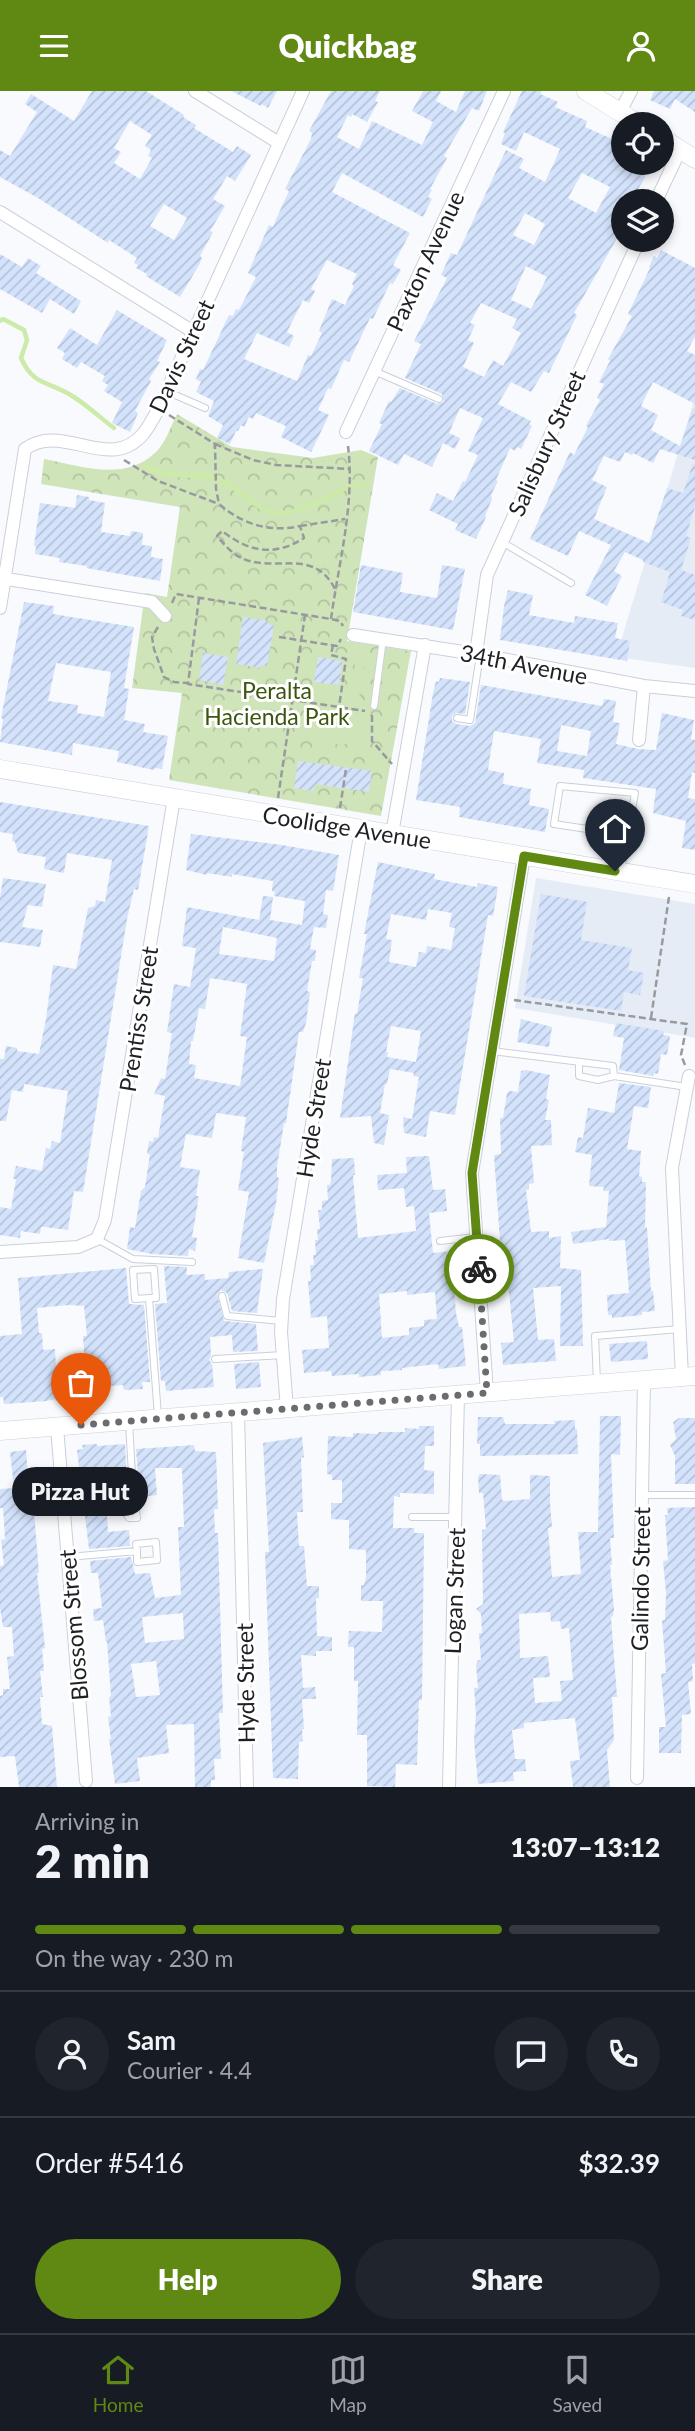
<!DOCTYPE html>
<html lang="en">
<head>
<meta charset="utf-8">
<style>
	body { margin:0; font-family:Lato,sans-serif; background:#20242c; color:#f1f3f6; height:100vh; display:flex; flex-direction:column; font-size:26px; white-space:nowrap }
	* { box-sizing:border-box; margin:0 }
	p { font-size:23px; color:#9ea1a6 }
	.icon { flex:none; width:38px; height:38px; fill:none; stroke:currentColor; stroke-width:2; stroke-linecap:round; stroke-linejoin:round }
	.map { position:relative; height:1696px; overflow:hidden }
	.drawer { display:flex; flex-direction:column; background:#171b24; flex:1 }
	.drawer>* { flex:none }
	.controls { position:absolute; left:611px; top:21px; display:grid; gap:14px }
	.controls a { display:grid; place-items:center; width:63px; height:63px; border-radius:50%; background:#171b24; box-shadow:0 4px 10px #0003; font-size:35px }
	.pin { position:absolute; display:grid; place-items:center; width:60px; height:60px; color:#fff; margin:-72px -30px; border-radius:50% 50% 50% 0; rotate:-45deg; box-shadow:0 0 7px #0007 }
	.pin .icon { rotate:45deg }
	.courier { position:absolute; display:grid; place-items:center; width:70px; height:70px; margin:-35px; border:5px solid #608914; border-radius:50%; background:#fff; color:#222; box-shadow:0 2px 9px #0007 }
	.bubble { position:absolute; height:49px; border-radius:24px; background:#171b24; box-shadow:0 4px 10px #0003; font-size:23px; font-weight:800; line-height:49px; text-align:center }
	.overview em { font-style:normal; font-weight:800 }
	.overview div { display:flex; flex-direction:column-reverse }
	.overview { display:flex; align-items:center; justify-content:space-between; height:119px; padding:0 35px }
	h1 { font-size:46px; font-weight:800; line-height:52px }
	.bar { display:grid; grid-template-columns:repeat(4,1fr); gap:10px 7px; align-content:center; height:84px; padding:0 35px }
	.bar i { height:9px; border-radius:5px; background:#363941 }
	.bar .on { background:#608914 }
	.bar p { grid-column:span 4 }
	.line { display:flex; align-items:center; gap:18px; padding:0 35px; border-top:2px solid #363941 }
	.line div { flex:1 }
	.round { display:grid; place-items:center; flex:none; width:74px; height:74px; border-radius:37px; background:#20242c }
	.cta { display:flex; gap:14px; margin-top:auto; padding:14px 35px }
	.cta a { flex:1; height:80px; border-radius:42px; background:#608914; color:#fff; font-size:28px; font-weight:800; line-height:80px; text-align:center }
	.cta a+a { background:#20242c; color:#f1f3f6 }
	header { display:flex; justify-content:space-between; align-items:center; height:91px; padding:0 35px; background:#608914; color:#fff; font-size:32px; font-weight:800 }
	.menu { display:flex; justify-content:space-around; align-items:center; height:98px; border-top:2px solid #363941; background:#171b24; font-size:19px; color:#9ea1a6 }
	.menu a { display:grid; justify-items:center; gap:4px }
	.menu .on { color:#608914 }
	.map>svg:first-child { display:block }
	.built { fill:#e6ecf5 }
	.park { fill:url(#park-crowns) }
	.garden { fill:#d0e4ba }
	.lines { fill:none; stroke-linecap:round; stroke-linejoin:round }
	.stream { stroke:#cceba8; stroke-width:4.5 }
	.building { fill:url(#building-hatch); fill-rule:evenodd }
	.lane-casing { stroke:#cad0d9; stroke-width:8 }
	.street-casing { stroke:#cad0d9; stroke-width:14 }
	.secondary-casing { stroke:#cad0d9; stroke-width:19 }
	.path { stroke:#989a9e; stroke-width:2.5; stroke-dasharray:7 3.5; stroke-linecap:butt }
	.lane { stroke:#fff; stroke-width:6 }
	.street { stroke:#fff; stroke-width:12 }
	.secondary { stroke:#fff; stroke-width:18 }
	.done { stroke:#6a6c70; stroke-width:7; stroke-dasharray:0 12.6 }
	.route { stroke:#608914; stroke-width:9 }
	.labels { text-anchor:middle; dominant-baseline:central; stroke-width:6; stroke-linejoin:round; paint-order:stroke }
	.street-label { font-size:23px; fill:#1e2024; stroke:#fff }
	.park-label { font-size:23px; fill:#3b540e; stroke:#fff }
</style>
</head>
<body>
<header><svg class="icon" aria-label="menu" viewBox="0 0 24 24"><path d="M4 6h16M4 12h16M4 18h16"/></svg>Quickbag<svg class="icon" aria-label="person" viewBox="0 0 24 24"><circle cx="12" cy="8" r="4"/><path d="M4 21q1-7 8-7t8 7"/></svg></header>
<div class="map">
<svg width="695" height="1696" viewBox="0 0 695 1696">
	<defs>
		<pattern id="park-crowns" width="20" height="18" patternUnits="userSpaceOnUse" patternTransform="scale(1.75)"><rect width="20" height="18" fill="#d0e4ba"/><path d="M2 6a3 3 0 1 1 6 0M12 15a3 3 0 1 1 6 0" fill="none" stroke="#b2c3a0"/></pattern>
		<pattern id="building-hatch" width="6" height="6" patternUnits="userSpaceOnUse" patternTransform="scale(1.75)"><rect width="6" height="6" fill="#d4e3fc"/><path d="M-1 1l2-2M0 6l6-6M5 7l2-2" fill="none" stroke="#b6c2d8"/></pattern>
	</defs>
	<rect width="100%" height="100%" fill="#f8fafe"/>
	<path class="built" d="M695,306V577L616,566Z
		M536,787L695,813V947L515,917Z"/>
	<path class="park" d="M177,323L232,356L313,367L361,359L378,366L347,550L411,560L381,725L169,689L182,602L132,597L145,502L167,506L180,416L41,393L44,368C81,375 124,391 155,362C165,353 171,335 177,323Z"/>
	<path class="garden" d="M349,563L366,566L358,613L344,611L346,596L357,597L360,580L354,579L355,572L348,571Z
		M312,594L325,596V603L339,605L337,613L310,608Z
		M307,617L369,627V649L341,654L302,648Z"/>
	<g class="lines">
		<path class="stream" d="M0,230L3,228L24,239L27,249L21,267C33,294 47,290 69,303C85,312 99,326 114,337
			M146,375C175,391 193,379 219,389C245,398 258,428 290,421C302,418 315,413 326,408C340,402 347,391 364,394"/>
	</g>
	<path class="building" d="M92,0H146L184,24L183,26L196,34L194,37L233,61L237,55L251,64L235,90L227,85L213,108L225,115L210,140L213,141L200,165L202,167L199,174L180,206L146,185L147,183L136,177L138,174L134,172L137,167L109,149L108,152L38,107L0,86V59L10,65L37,21L25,13L31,3L74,30ZM130,30L152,44L145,55L151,59L148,65L152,67L140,88L114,72L121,61L114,57ZM164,113L187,127L174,149L150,135Z
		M231,0H277L268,17L262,13L261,15Z
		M331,0H380L375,10L378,11L367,31L352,23L351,26L348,24L337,46L359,58L372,30L422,54L433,31L412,20L423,0H441L436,10L456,21L465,0H487L479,20L472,17L444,65L447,67L430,98L432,99L428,106L432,108L423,126L342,82L332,101L410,142L393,174L401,179L393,193L390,192L373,228L370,227L349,271L344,269L331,298L328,297L318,319L329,324L311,361L281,346L286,335L256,322L253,328L249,326L244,336L241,334L238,340H236L230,353L217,347L223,334L208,325L214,310L196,301L201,291L196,288L200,278L203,279L229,224L233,225L236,218L239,219L256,186L248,182L269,134L273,136L277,126L289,100L285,98L311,48L312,42L309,40ZM327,169L357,183L352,193L354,195L345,214L332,208L319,240L322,242L311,265L308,264L297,290L244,268L257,242L289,256L294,245L287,241L303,209L309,212L315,200L311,198Z
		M522,0H542L540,3L558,11L555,16L587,30L585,36L623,53V72H653L632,109L623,104V137L574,222L577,224L549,282L544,280L531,301L511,291L498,313L531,330L529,333L532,335L521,358L517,356L515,360L510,357L496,389L498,390L491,404L492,408L485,425L486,426L476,448L455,439L458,433L429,419L437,402L453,410L463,390L465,391L478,364L468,360L483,327L460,317L449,342L460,347L455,358L443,352L432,376L404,363L398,374L369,360L382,333L379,332L389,310L391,311L400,297L437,313L444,311L442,303L405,287L421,253L414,250L447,187L441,184L451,162L457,164L506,59L524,68L519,77L545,91L554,72L560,58L524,41L516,60L501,53L505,42L503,41ZM582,82L610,96L596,122L568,107ZM525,122L545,133L534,154L513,144ZM526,175L547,186L531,218L511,209ZM481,212L517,228L512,237L521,242L503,275L493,269L484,286L463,276L474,252L468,249L475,234L470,232Z
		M654,0H695V21L675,8L670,18L650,9Z
		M661,159L695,177V246L687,260L695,264V313L653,291L641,315L658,324L651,339L680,355L693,317L695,318V369L660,358L653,372L633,362L632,364L625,361L620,371L604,365L592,389L607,396L594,428L649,452L667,397L683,402L693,372L695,373V416L686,445L691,447L681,479L695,484V529L681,525L683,519L661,511L670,481L643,471V469L625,461L614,480L622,485L607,515L585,504L611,454L579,440L568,465L530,448L570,361L574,364L588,336L586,335L600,309L597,307L604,293L599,291L610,270L608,268L632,225L628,223L650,177L649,176L654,165L657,167Z
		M0,163L22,176L28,167L41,175L36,182L81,210L74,223L50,208L42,222L0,198Z
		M117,219L167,249L157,270L160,271L149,288L151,290L135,320L138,322L130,341L112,332L122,311L104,300L108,294L102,290L105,285L81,271L77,277L62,268L65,262L57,257L70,237L97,254Z
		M77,404L89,406V409L105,412L101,441L130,445L131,440L143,442L142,454L152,455L151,466L163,468L160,490L103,480L86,477L87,475L59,471L60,467L35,463L36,455H34L40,412L75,417Z
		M361,474L403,482L400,501L437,507L442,474L465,478L453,539L353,521Z
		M508,499L533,504L529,524L574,532L575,525L618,532L615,547L630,550L627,570L500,549L504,515Z
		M24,511L54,515L53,523L134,536L124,597L129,598L124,629L145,633L143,641L168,645L162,678L155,677L154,679L117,671L119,660L73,652L72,664L0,651L3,628L1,627ZM56,572L111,581L104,626L77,622L78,614L48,610Z
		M243,526L269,530L268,533L274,534L267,575L260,574V577L236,573Z
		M203,562L228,566L223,594L199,589Z
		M318,566L342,570L339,594L314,591Z
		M440,587L470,591L465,623L456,622L452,625V630L456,633L470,635L475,632L481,594L602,615L604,608L616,610L613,631L620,632L616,653L638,658L656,659L662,622L694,629L691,648L695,649V682L692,681L688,707L695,708V759L682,757L686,730L653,722L656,698L583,687L584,679L537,672L541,648L494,640L488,679L504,682L503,693L531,698L529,714L549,718L545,741L459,726L460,716L416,709L433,602L436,590L439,591ZM561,634L591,640L587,665L557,660Z
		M298,670L372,680L369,701L315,693L314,700L294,697Z
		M0,711L149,735L138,799L134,798L127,828L83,1101L74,1100L68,1139L45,1136H41L40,1143L21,1140L20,1147L0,1144V1116L11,1118L16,1088H13L16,1075L42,1080L46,1057L50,1058L52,1050L60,1052L68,1000L24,993L23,1001L12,999L6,1030H0V968H4L6,955L17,957V960L39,963L46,928L53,874L76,878L88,817L95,815L96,809L105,811L112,769L67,762L64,782L44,778L46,766L18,762L15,751L12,750L13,743L0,741Z
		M191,743L282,754L339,764L333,800L326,799L323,823L328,824L326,837L314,836L310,858L316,859L315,870H312L307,900L310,901L306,932L303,941H299L286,1032H284L277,1076V1086L279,1087L276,1112L264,1172L238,1167L249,1101L238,1099L244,1061L241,1060L246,1026L216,1022L212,1047L186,1043L180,1076L200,1079L196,1105H199L192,1146L197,1147L195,1160L189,1158L188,1165L152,1163L127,1158L130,1136L135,1137L141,1100L145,1096L150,1063H147L149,1050L153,1051L154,1046L158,1047L165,1005L154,1003L161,987L165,988L172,942L167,941L174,893L190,896L196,857L182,855L187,816L259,829L263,805L273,806L270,829L302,834L305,810L274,805L275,801L272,800L273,790L232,783V786L207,782V784L186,779ZM223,836L277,847L274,870L219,863ZM210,887L247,893L240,945L247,946L240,995L194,987L196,974L189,973L191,950H193L199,917L205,918Z
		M378,771L435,783L434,788L477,796L478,792L498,796L493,825L488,824L455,1024L430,1020L426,1046L404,1042L403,1026L412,1028L419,986L413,985L414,982L390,978L387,993H385L380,1022L389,1024L384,1054L374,1052L371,1025L340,1027L355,922L357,923L363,887H359L367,843H364ZM428,818L452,822L449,836L455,837L451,859L427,855L426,862L419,861L416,876L389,871L392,849L386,848L391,823L426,829ZM391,935L421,940L416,971L387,966L388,961H386Z
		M3,787L46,793L42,816L28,814L22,836L43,839L40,856L0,851V807Z
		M541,803L587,811L581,849L632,857L628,879L644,882L640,904L624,901L621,920L524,905Z
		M521,928L552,936L549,956L517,951Z
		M616,932L664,940L663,944L670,945L667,964L661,963L658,983L654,982L653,985L619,979L624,947L613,945Z
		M526,979L550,984L546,1008L549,1009L545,1029H551L552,1054L531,1055L534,1092L529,1093V1098L526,1099L531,1141L549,1140V1147L561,1145L560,1177L581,1179L583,1255H560L561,1195L533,1197L538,1249L554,1248L556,1270L503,1274L501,1252L514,1251L509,1202L508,1199L498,1200L496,1178H500L497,1152L500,1151L494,1064L501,1063L500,1027H503L507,1002L510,1000L518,1001L521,980Z
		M619,992L651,996L648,1017L634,1015L627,1058L641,1060L639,1085L642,1086V1091H646L645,1137L647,1136L651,1200H653L655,1220L642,1221V1224L612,1227V1224H608L607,1204L629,1202L625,1149L609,1150V1148L573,1153L571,1141L606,1136L609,1100H603L604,1096L589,1095L592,1064L575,1061L578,1046L583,1047L588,1017L614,1022Z
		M429,1065L433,1099L445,1098L447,1120L429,1122L433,1162L451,1160L456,1222L459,1236H462L466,1275L439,1278L438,1273L402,1277V1279L381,1280V1284L359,1286V1283L332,1285L331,1280L304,1282L302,1259L329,1257L327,1225L311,1227L308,1190H311L310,1174H314L313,1164H316L315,1149H318L317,1138H320L318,1119H322V1110L328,1109L327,1094H330L331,1089L332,1068L354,1067L355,1084H353L358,1147L416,1140L414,1115L406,1116L404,1097L378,1099L377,1084L407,1082L406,1066ZM407,1200V1204L435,1201L437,1228L424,1229V1235L409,1237V1244L382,1247L379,1203Z
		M164,1175L187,1176L186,1184L205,1183V1189L228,1187L229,1181L263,1178L257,1222L232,1220L227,1202L221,1199L217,1203L224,1230L256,1233L258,1260L233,1261L232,1244L210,1246L211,1264L209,1269L212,1273L214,1296L166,1300L165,1290H161L155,1213L167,1212Z
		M126,1177L129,1213L144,1214L150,1291H142L143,1298L124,1299L123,1294L87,1297V1302L56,1305V1308L47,1310L4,1313L3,1306H0V1245L22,1243L18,1187ZM69,1214L84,1215L87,1245H83L85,1275L56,1277L55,1258L43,1259L42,1242H39L37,1217Z
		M647,1250L648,1268L611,1271L609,1253Z
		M259,1271L261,1296L236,1298L234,1273Z
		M600,1325H621L620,1364L611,1363L614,1447H610L612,1474H610L614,1518L613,1525L611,1526L617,1606H612L614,1649L607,1659L610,1696H573L570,1670L580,1669L575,1627L524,1632V1637L512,1639L515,1668H525L526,1680L513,1681L514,1690L478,1693L474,1650L476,1623L474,1597H478L476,1574L478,1569H481L479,1542H482L481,1523L476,1518L483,1513L482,1439L486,1438L483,1402H479L478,1386L480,1383L500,1384L502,1409L505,1410L530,1408V1384L550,1385V1412L552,1436L548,1437L552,1486L581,1483L578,1441H598ZM550,1521L551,1531L560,1530L561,1538L569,1537L573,1589L560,1590L562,1610L535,1612L533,1587L550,1586L548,1565L520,1567L519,1523Z
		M478,1326H503L505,1333H555L554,1330L575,1329V1338H577L578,1363L480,1365V1353H477Z
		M679,1327H695V1393H675V1365L670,1354L676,1348L673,1331Z
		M419,1335H434V1355H425L424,1379L434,1380V1403L400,1402V1406L394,1405L393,1437H414V1442H424L422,1609H419L417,1674L396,1673L395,1696L367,1695V1644H357L358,1590H354V1556H348L349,1540L382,1541L383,1510H361V1494H364L366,1486V1459L349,1458V1429L331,1428V1412H342V1389H332V1384L327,1383L328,1345L353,1346V1342L378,1343V1341H405V1337L419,1338Z
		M302,1346L304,1366L301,1367L303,1421H297L299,1455H304L307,1495H319V1507H316L317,1545L332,1546V1560H316V1565L301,1564L303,1597L315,1596L316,1608H302L304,1638H302L303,1650L299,1651L298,1688L273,1687L265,1461H269L263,1352Z
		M97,1353V1355L125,1353L127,1393L105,1395L108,1441L129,1439L130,1455L89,1458L77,1359L83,1358L82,1354Z
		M194,1354L195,1360L216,1361L218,1418H214L215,1442H218L223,1622H219L221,1668H214L215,1689H211V1696H195L194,1633L166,1634L169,1662L137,1667L140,1690L115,1693L109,1648H111L108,1626L111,1625L109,1606L111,1605L107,1551H106L103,1529L94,1530L93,1518L102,1517L98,1482H91L90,1470L131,1466L135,1483L150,1482L155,1507L181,1504L178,1436H184L182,1377H155L157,1404L140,1406L136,1358ZM183,1522L184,1548L145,1552L142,1526ZM156,1570L160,1604L136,1606L131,1573Z
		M26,1359L29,1395H32L39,1482H37L45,1557L42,1558L44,1580H40L43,1606H40L42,1633L52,1635L57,1696H19L15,1665L0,1666V1605L3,1604V1598H10L7,1566L14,1565L12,1536H3L0,1517V1475L4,1474L1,1449L5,1448L3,1417H0V1398L14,1397L10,1361Z
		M695,1416V1572L692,1573L693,1590L688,1591L691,1623L682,1624L681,1662H659V1636H666L661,1583L666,1582L662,1529H665L666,1502L663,1470L668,1469L665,1424H668L667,1417Z"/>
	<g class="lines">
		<defs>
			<path id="lane" d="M374,280L439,308
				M166,300L205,317
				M502,451L571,492
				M374,615L383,548
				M457,627L470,629L480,564
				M621,779L635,702L560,695L554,733L627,744
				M492,960L613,975L614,985L687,996
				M579,971V985L598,989L614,985
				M97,1148L133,1168L192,1171
				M440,1150L476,1146
				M222,1205L227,1225L282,1230
				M149,1207L135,1208L133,1179L154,1178L156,1207H149L158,1325
				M215,1268L283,1264
				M597,1291L595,1245L680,1238
				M129,1332L133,1400L125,1402L121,1415L129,1427H137L133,1400
				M641,1404H695
				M412,1426H454
				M68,1466L137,1460V1471L157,1469L156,1451L136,1453L137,1460"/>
			<path id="street" d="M195,0L279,52
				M620,21L631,0
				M656,110L680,59
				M0,121L192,240
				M346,341L504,0
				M0,487L152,511L165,525
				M0,517L25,358C63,330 109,383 143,343C149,336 153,327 158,319L303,0
				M353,544L476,563L644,595L695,600
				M476,563L487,484L639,149
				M639,649L644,595
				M392,743L425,554
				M0,1161L78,1156L97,1148L105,1129L174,707
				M682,1286L672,1077L689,985
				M487,1302L472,1082L524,765
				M287,1318L281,1241L283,1208L361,738
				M238,1321L247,1696
				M57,1336L86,1690
				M637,1687L644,1289
				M449,1696L458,1304"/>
			<path id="secondary" d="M586,0L639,33
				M662,47L695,68
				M0,678L695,793
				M0,1340L695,1285"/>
		</defs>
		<use href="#lane" class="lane-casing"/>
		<use href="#street" class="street-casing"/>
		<use href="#secondary" class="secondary-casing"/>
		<path class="path" d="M169,324L215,353L216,398L219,413C242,433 270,442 300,435L304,447C274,466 249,461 222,440L217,445C223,452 229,459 236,464C271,486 312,453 335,498
			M215,353L253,369L276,374L350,378
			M124,369L158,390L219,413
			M300,435L345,428
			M199,507L188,593L365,620
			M172,512L176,503L331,528L340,530L343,535
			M331,528C339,470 355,413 348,355
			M158,536L152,546L154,558L164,586L174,591L187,592
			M279,546L337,555L341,548
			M333,554L331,564L346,568L339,616
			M372,624V650L392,673
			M278,707L305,524
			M340,717L346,678
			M514,909L687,933L681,964L685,974
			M651,927L669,806"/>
		<use href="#lane" class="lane"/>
		<use href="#street" class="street"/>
		<use href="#secondary" class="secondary"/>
	</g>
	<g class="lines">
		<path class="done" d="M81,1334L487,1302L479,1178"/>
		<path class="route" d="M479,1178L472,1082L524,765L615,780"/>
	</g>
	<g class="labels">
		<g class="street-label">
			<text transform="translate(425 170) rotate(-65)">Paxton Avenue</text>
			<text transform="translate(181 265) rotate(-65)">Davis Street</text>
			<text transform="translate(546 352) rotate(-66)">Salisbury Street</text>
			<text transform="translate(524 573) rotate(11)">34th Avenue</text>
			<text transform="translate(347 736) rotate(9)">Coolidge Avenue</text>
			<text transform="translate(138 928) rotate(-81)">Prentiss Street</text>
			<text transform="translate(313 1027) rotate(-81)">Hyde Street</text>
			<text transform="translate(640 1488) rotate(-89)">Galindo Street</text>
			<text transform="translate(454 1500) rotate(-88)">Logan Street</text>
			<text transform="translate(73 1534) rotate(-95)">Blossom Street</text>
			<text transform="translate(245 1592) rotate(-91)">Hyde Street</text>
		</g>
		<g class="park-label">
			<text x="277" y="599">Peralta<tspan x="277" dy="26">Hacienda Park</tspan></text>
		</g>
	</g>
</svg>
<div class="controls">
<a><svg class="icon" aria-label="locate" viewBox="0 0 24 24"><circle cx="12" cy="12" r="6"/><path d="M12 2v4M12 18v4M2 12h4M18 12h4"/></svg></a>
<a><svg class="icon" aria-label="layers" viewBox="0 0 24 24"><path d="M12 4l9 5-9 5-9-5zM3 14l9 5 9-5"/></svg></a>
</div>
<div class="pin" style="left:81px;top:1334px;background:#ea580c"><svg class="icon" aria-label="bag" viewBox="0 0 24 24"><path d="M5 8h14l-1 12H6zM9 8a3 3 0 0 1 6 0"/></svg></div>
<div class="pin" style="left:615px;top:780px;background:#1f2937"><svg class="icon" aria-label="home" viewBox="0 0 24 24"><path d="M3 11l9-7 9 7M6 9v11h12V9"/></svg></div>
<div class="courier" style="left:479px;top:1178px"><svg class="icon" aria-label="bike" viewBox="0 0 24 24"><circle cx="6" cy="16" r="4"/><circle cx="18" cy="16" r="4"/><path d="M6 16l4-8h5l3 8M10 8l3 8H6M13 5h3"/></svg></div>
<div class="bubble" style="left:12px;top:1376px;width:136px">Pizza Hut</div>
</div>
<section class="drawer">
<div class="overview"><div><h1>2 min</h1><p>Arriving in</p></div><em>13:07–13:12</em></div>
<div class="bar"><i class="on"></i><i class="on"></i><i class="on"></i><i></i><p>On the way · 230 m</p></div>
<div class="line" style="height:126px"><a class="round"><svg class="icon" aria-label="person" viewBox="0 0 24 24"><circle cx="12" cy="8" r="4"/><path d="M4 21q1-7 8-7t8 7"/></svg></a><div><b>Sam</b><p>Courier · 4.4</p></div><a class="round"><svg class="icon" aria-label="chat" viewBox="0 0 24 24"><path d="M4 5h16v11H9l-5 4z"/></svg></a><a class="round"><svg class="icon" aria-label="phone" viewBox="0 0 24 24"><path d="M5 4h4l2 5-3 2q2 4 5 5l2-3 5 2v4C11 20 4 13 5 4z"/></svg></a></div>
<div class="line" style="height:91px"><div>Order #5416</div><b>$32.39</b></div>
<div class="cta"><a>Help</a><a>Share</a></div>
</section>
<nav class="menu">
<a class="on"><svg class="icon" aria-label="home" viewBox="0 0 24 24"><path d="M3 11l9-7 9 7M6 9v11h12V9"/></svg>Home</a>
<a><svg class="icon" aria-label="map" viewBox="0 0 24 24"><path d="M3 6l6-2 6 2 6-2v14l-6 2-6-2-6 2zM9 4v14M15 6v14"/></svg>Map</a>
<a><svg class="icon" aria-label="saved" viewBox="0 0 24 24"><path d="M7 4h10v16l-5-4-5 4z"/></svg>Saved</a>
</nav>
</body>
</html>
